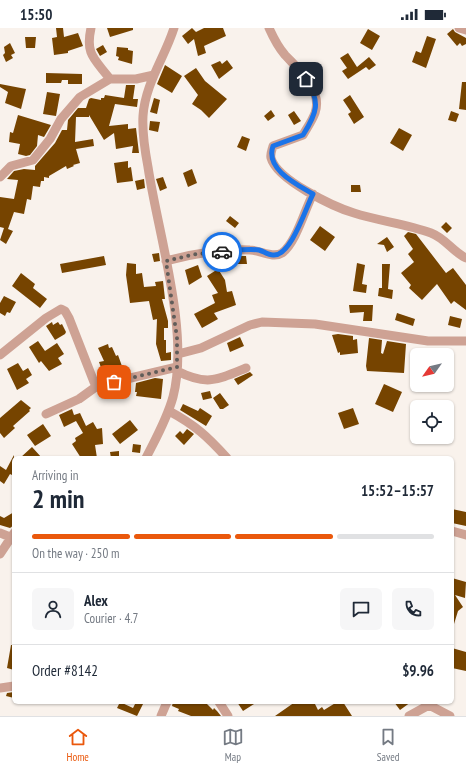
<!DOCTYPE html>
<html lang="en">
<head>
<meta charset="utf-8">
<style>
	body { margin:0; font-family:"PT Sans Narrow",sans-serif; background:#f6f6f7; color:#1f2937; height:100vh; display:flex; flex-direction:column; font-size:15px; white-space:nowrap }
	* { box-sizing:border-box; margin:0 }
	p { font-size:13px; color:#747a83 }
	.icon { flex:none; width:22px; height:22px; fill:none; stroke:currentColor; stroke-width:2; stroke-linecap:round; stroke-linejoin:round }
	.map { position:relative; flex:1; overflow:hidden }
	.drawer { position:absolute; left:12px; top:428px; width:442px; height:248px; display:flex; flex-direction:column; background:#fff; border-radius:6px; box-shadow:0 1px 3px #0004 }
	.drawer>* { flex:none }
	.needle { width:26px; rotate:236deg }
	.tools { position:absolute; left:410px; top:320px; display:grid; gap:8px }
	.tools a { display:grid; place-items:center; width:44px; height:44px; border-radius:6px; background:#fff; box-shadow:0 1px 3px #0004; font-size:20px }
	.pin { position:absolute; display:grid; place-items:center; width:34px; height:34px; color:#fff; margin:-17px; border-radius:8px; box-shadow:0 2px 6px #0006 }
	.courier { position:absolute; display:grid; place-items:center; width:40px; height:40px; margin:-20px; border:3px solid #1a73e8; border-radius:50%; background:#fff; color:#222; box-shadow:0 1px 5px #0007 }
	.head em { font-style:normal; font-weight:700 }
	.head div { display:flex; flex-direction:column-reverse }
	.head { display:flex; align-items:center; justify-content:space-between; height:68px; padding:0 20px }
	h1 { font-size:26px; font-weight:700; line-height:30px }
	.bar { display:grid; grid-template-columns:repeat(4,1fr); gap:6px 4px; align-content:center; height:48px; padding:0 20px }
	.bar i { height:5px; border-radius:3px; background:#e0e1e3 }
	.bar .on { background:#ea580c }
	.bar p { grid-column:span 4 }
	.line { display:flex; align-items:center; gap:10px; padding:0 20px; border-top:1px solid #e0e1e3 }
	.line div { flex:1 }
	.round { display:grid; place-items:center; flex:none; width:42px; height:42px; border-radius:6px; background:#f6f6f7 }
	.status { display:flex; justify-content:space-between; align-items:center; height:28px; padding:0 20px; background:#fff; direction:ltr }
	.status svg { height:11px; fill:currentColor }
	.dock { display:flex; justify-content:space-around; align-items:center; height:56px; border-top:1px solid #e0e1e3; background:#fff; font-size:11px; color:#747a83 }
	.dock a { display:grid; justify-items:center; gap:2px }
	.dock .on { color:#ea580c }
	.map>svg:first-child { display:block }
	.building { fill:#764400 }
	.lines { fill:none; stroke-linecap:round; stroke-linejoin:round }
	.minor { stroke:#cea294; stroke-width:9 }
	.done { stroke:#615d5a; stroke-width:4; stroke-dasharray:0 7.2 }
	.route { stroke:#1a73e8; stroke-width:5 }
</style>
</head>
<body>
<div class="status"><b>15:50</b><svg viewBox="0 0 49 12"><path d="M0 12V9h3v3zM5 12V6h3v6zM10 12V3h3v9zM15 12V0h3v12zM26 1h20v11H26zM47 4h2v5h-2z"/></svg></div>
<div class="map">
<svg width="466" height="688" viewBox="0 0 466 688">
	<rect width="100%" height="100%" fill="#f9f2ec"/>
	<path class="building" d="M56,0H63L64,9L78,5L83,18L68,23V25L54,27L52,10L57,9Z
		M107,0H133V2L110,9Z
		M192,0L196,4L204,0H223L226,8L204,18L206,25L198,28L194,11L188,16L182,8Z
		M368,1L380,8L372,22L360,15Z
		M453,1L455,4L466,10V16L462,18L460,15L457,18L447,6Z
		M427,8L436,11L426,40L412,34L416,23L421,25Z
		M25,9H36L35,20H26Z
		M10,15L15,25L11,27L13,30L6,34L3,27L5,25L4,19Z
		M103,17L107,24L100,28L96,21Z
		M117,19L128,20V22L133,23L132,36L118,32L119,29L116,28Z
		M348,25L357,39L369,29L376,37L369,42L366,39L348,51L342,43L347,40L340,30Z
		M227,32L233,40L219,51L211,37L220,33L222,36Z
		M165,37L182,48L172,65L157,56Z
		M196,40L205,53L227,71L209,90L201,82L192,76L198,67L184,48Z
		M46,45L82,46V56H68V52H62L61,55H46Z
		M462,54H466V82L459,81Z
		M0,56L26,61L21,81L5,75L8,64L0,59Z
		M126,57H135L133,71H138L137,79L115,76L109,98L128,96V101L136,100L139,125H132L133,118L116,121L114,105L104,112L89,87V89H76L75,114L93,111L94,118L76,121L80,135L73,137L74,138L67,141L66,138L49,148V150L44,149V153H41L40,159L33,158L31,172L27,171L24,186L14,184L8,201L13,203L6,216L0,212L4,200L0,199V169L14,171L18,152L7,151L14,143L24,141L35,142V138L55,115L62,102H67L68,92L78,80H86L89,71L91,70L101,72V70H104L105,67L124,70Z
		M47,64L60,66L56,88L43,86Z
		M350,67L364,89L354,96L348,86L351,84L343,72Z
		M154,70L160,72L157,86L150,84Z
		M271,82L275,88L268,93L264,88Z
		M294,83L301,93L294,97L288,87Z
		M451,83L459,86L456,94L448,92Z
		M18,87L51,97L44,109L38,107L37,118L30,127L26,128L18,126L20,116L9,114L10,104L13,105Z
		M150,93L160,94L158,104L149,102Z
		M399,100L412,107L403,123L390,115Z
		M242,108L250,111L246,123L237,119Z
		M128,133V140L131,139L133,153L117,155L114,135Z
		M192,141L197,155L188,159L183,145Z
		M163,149L167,160L160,163L156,151Z
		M144,151L145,160L137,162L135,153Z
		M351,157H360L361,164H351Z
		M230,188L239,195L235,200L226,193Z
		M446,194L452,200L447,205L441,199Z
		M320,198L335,209L325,223L310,212Z
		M408,204L416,206L446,245L453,240L466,257V282L454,273L451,276L437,256L422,272L409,260L411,257L401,245L414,234L408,226L413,221L404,208Z
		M387,209L394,219L387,224L384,217L377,216Z
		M159,225L160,233L154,234L152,226Z
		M104,228L106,237L62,245L60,236Z
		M232,228H246L247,236H233Z
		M221,229L222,232L206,234V231Z
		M127,235L136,236V246L142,245L144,259L156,258L155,254L163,253L165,271H162L168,293V300H164V312H166V325L171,324V332L161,333L156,316L157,291L153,292L149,273L130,275L126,247Z
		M357,235L365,237L362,256L367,257L366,265L353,263Z
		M382,236H390L388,261L393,262L392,271L378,268L379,260H382Z
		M198,237L202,249L189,257L185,242Z
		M218,241L225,252L227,264L232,263L236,277L214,285L218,291L202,300L194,286L215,275L212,267L218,265L207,248Z
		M21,245L35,256L33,260L47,271L40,280L12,258Z
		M4,268L16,274L10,285L7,284L5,288L0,285V275Z
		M349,277H373L372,293H363L364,284L350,285Z
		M397,285L415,291L413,298L395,292Z
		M450,288L462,291L460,300L448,297Z
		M52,294L53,297L58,294L60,297L62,296L66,304L65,306L55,312L46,298Z
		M338,306L353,308V312L357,311L358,325L340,327V324L338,325L332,307Z
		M240,309L244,318L230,324L227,315Z
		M369,310L382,312L381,325L383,326L387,313L406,316L404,345L367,343L366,338Z
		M38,313L45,323L57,315L64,326L58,330L62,336L49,343L41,333L39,335L29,319Z
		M108,316L109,320L112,319L116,328L118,327L123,341L109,347L107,343L103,345L99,334L104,333L98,320Z
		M18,335L23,343L28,340L32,347L26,351L29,355L17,362L7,341Z
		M250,344L253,347L238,357L234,351Z
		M155,350L163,351L161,371L136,368L137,364H135L136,355Z
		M384,356L402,364L393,384L375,376Z
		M210,363L212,370L203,372L201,365Z
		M220,365L229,377L223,381H220L213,370Z
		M21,372L31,380L29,382L30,383L13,398L15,400L4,410L0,405V390Z
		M183,376L198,383L200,380L212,388L206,398L180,382Z
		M353,380L359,396L344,401L338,385Z
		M72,381L74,387L80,385L86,398L93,394L97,401L102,400L103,416L95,417L97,430H81L72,416L76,413L75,410L83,405L76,393L64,399L59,387Z
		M130,392L138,402L120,416L112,406Z
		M43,396L51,408L35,418L27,407Z
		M187,401L194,406L184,417L175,408L180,403L183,406Z
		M133,416L141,417L140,425L132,424Z
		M32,419L42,430H20Z
		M119,423V430H111L110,424Z
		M14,427V448L10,446L4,456L0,453V438L6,442Z
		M452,481L466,484V498L452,495Z
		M14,484V497L10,500L0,497V488L4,490Z
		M452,550L466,554L465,570L455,567L463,579L458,583L454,596H452Z
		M11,617H14V642L7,640Z
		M452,620L466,624V643L452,640Z
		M14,664V670L6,668L7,665Z
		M120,674L133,680L136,674H144L137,688L117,680Z
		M173,674H193L199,676L205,674L213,682L214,680L217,683L221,688H191L178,683L179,681L172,678Z
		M237,674H257L243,683Z
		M295,674H314L318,682L322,679L324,682L337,674L339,676L343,674L352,688H275Z
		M394,674H411L400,682Z"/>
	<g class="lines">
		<path class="minor" d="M91,0C85,27 95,31 110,51
			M269,0C273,9 278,19 285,27C299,42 323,62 315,85C312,93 307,100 303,107L273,118C272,122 270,126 271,130C277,152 334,179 354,185C379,193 407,196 431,205C445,210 453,224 466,230
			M459,0L466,2
			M0,149L11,138L33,132L50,111L61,91L80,69L110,51H136L154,47
			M166,233C192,226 223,221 250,222C260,222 273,231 282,225C296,215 305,181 313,166
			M178,326L201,320L250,297L262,294L315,296L428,313H466
			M0,327L46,290L61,281L65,283L69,290L94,354L97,358
			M177,343C207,358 217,352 246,340
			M169,383C195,397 207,408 227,430
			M46,386L79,371L97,358L177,339
			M146,430C156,410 167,391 173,369C190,304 158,206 148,139C145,123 142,105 143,88C145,56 165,29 174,0
			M452,503L466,507
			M0,505L10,509
			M0,526L14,505
			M0,660L14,658
			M219,674L228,688
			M161,688L167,674
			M409,688L429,677L450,688"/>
	</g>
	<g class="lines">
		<path class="done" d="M114,354L177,339V310L166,233L196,226L222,224"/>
		<path class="route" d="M222,224C234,223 247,220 259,222C263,223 268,227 273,227C291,229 306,179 313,166C296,156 265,141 273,118L303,107C317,85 321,74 306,51"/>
	</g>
</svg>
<div class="tools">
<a><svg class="needle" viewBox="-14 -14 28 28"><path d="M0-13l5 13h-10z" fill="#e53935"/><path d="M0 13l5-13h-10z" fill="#747a83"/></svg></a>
<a><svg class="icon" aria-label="locate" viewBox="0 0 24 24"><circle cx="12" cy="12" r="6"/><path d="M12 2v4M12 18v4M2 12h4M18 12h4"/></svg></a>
</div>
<div class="pin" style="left:114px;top:354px;background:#ea580c"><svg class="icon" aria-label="bag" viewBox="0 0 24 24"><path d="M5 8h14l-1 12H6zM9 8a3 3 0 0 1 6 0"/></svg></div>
<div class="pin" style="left:306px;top:51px;background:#1f2937"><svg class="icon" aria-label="home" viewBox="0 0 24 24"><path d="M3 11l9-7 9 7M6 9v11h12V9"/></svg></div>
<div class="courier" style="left:222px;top:224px"><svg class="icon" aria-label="car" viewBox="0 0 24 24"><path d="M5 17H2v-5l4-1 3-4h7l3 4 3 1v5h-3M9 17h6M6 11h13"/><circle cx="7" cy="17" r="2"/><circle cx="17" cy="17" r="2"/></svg></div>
<section class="drawer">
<div class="head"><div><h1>2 min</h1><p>Arriving in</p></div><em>15:52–15:57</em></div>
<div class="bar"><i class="on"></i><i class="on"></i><i class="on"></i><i></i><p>On the way · 250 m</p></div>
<div class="line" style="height:72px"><a class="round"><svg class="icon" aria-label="person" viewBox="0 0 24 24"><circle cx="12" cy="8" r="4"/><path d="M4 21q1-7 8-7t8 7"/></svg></a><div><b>Alex</b><p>Courier · 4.7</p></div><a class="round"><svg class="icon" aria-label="chat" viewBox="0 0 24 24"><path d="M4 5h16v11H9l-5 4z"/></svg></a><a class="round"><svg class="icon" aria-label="phone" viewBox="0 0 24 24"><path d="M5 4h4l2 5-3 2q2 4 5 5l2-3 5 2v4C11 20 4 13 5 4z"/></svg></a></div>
<div class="line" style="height:52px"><div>Order #8142</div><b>$9.96</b></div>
</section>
</div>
<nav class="dock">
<a class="on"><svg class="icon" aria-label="home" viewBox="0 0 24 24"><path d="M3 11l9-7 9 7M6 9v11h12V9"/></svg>Home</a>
<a><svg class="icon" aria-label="map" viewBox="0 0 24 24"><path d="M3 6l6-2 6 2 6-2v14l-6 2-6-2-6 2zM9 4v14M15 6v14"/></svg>Map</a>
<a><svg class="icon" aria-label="saved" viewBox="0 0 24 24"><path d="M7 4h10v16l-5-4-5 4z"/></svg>Saved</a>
</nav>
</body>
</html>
